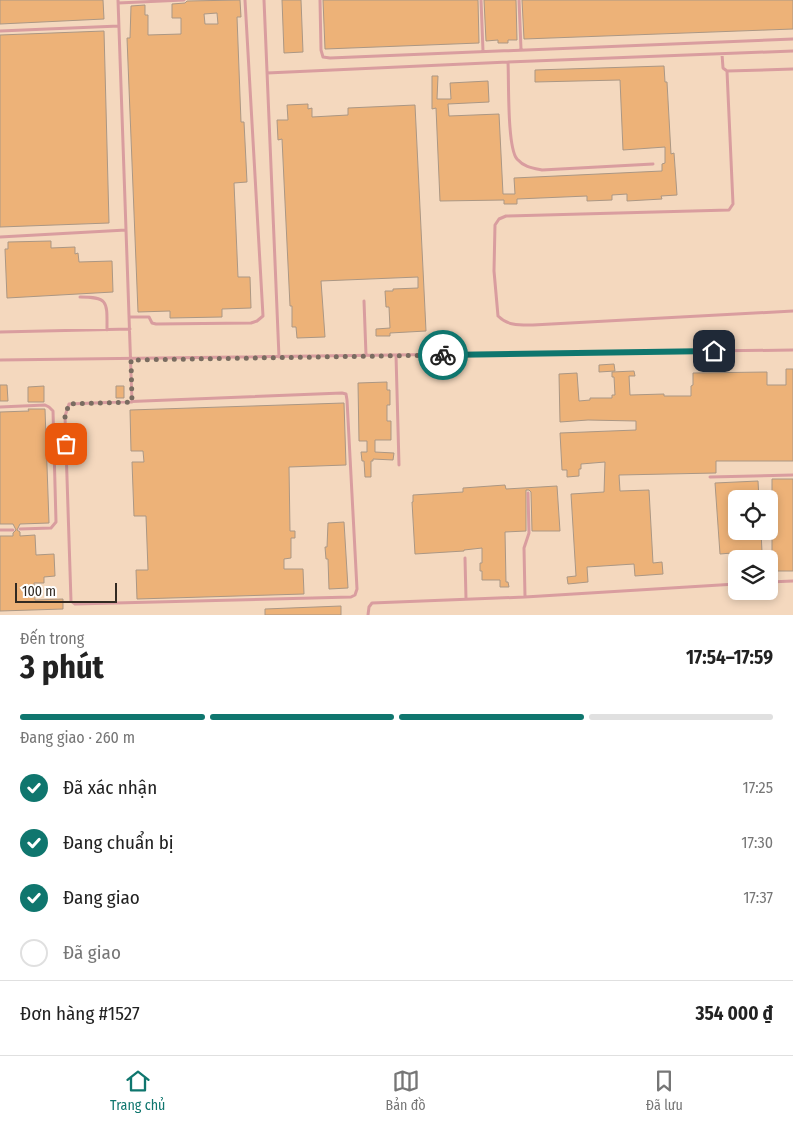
<!DOCTYPE html>
<html lang="vi">
<head>
<meta charset="utf-8">
<style>
	body { margin:0; font-family:"Fira Sans Condensed",sans-serif; background:#f2f2f2; color:#222; height:100vh; display:flex; flex-direction:column; font-size:19px; white-space:nowrap }
	* { box-sizing:border-box; margin:0 }
	p { font-size:16px; color:#767676 }
	.icon { flex:none; width:28px; height:28px; fill:none; stroke:currentColor; stroke-width:2; stroke-linecap:round; stroke-linejoin:round }
	.map { position:relative; height:615px; overflow:hidden }
	.side { display:flex; flex-direction:column; background:#fff; flex:1 }
	.side>* { flex:none }
	.fabs { position:absolute; left:728px; top:490px; display:grid; gap:10px }
	.fabs a { display:grid; place-items:center; width:50px; height:50px; border-radius:8px; background:#fff; box-shadow:0 2px 8px #0003; font-size:25px }
	.scale { position:absolute; left:15px; bottom:12px; width:102px; box-sizing:border-box; padding-left:5px; border:2px solid #322a22; border-top:0; font-size:14px; line-height:18px; white-space:nowrap; color:#322a22; -webkit-text-stroke:4px #fff; paint-order:stroke }
	.pin { position:absolute; display:grid; place-items:center; width:42px; height:42px; color:#fff; margin:-21px; border-radius:10px; box-shadow:0 2px 8px #0006 }
	.courier { position:absolute; display:grid; place-items:center; width:50px; height:50px; margin:-25px; border:4px solid #0f766e; border-radius:50%; background:#fff; color:#222; box-shadow:0 1px 6px #0007 }
	.head em { font-style:normal; font-weight:700 }
	.head div { display:flex; flex-direction:column-reverse }
	.head { display:flex; align-items:center; justify-content:space-between; height:85px; padding:0 20px }
	h1 { font-size:32px; font-weight:700; line-height:38px }
	.bar { display:grid; grid-template-columns:repeat(4,1fr); gap:8px 5px; align-content:center; height:60px; padding:0 20px }
	.bar i { height:6px; border-radius:4px; background:#e0e0e0 }
	.bar .selected { background:#0f766e }
	.bar p { grid-column:span 4 }
	.line { display:flex; align-items:center; gap:12px; padding:0 20px; border-top:1px solid #e0e0e0 }
	.line div { flex:1 }
	ol { padding:0 20px; list-style:none }
	li { display:flex; align-items:center; gap:15px; height:55px }
	li p { margin-inline-start:auto }
	li .icon { padding:5px; border-radius:50%; background:#0f766e; color:#fff; stroke-width:4 }
	li:last-child { color:#767676 }
	li i { width:28px; height:28px; border:2px solid #e0e0e0; border-radius:50% }
	.dock { display:flex; justify-content:space-around; align-items:center; height:70px; border-top:1px solid #e0e0e0; background:#fff; font-size:14px; color:#767676 }
	.dock a { display:grid; justify-items:center; gap:2px }
	.dock .selected { color:#0f766e }
	.map>svg:first-child { display:block }
	.built { fill:#f4d8be; fill-rule:evenodd }
	.building { fill:#edb278; stroke:#ab9784; fill-rule:evenodd }
	.lines { fill:none; stroke-linecap:round; stroke-linejoin:round }
	.lane { stroke:#d99d9f; stroke-width:3 }
	.done { stroke:#796c60; stroke-width:5; stroke-dasharray:0 9 }
	.route { stroke:#0f766e; stroke-width:6 }
</style>
</head>
<body>
<div class="map">
<svg width="793" height="615" viewBox="0 0 793 615">
	<rect width="100%" height="100%" fill="#fce6d2"/>
	<path class="built" d="M0,0H793V615H0ZM736,499H769V531H736ZM736,559H769V591H736Z"/>
	<path class="building" d="M0,0H103L104,19L0,24Z
		M240,0L241,17H237L241,122H244L247,182L234,183L238,277H250L251,308L222,309V317L170,318V311L138,312L127,38H130L131,6L145,5V15H148V35L181,34V18H172V4L185,3L187,1ZM217,13L218,24H205L204,14Z
		M282,0H301L303,52L284,53Z
		M323,0H478L479,43L325,49Z
		M484,0H516L517,40H508V43H498V40L486,41Z
		M522,0H793V29L524,39Z
		M104,31L109,223L0,227V35Z
		M664,66L665,82H667L671,154L674,153L677,195L661,196L662,199L627,201V194L612,195V200L587,201V196L517,199V204H504V200L440,201L436,108L432,109V76H438L437,99H451L450,83L488,81L489,102L448,104L449,116L499,114L503,194H515L514,178L662,171V164L665,163V147L623,150L620,80L535,82V70Z
		M308,104V109L312,108V117L348,115V108L415,105L426,331L390,333V336H376V329L390,328L389,307H386L385,291H393V289L418,288V277L321,281L325,337L297,338L296,327H292V306H290L282,139L278,140L277,120H288L287,105Z
		M51,241V248L75,247V254L78,253L79,262L112,261L113,292L7,298L5,249H8V242Z
		M614,364L615,371L599,372V365Z
		M786,369H793V461H716V473L619,475L620,491L649,490L653,563L662,562L663,574L635,576L634,564L587,567L588,582L568,584L567,577L576,576L571,494L604,492L605,462L581,464V469H579V476L567,477V470H562L560,433L636,430V421L588,420L560,422L559,374L577,373L579,401L590,400V398H612V395H615L614,377H612V372L634,371L635,376H629L630,395L664,394V396H691V386L693,385V373L767,372V385H786Z
		M387,382V390H390V405H387V421H391V440H375V452L394,453L393,460L373,459V461H371V477H365L364,461H362L361,452H367V441H359L358,383Z
		M0,385H7L8,401H0Z
		M44,386V402H28V387Z
		M116,386H124V398H116Z
		M344,403L346,465L289,467L290,531H295V538H291V558L284,559V569H303L304,594L137,599L136,570H148L146,516H134L132,462H144L143,451H131L130,410Z
		M28,409H45L49,523L20,524L17,530L20,532V536L35,535L36,555L54,554L55,576L44,577V583H34L35,600L63,599V609L0,611V536H13V533L16,530L13,524H0V412L29,411Z
		M772,479H793V571H775V562H772Z
		M758,481L759,499H736V531H761L762,552H755V554L732,556V553L720,554L715,483Z
		M505,485L506,489L557,486L560,531H532L531,492L529,490H526V531L505,532L506,582H508L509,587H500V580H482V571H480V563H482V548L464,550V551L415,554L412,502H413V495L463,492V488Z
		M344,522L348,588L329,589L328,559H326L325,547H327L328,523Z
		M341,606V615H265V609Z"/>
	<g class="lines">
		<path class="lane" d="M118,0L132,402
			M264,0L279,357
			M320,0L321,50L323,57L330,58L793,39
			M481,0L483,51
			M519,0L521,49
			M118,3L184,0
			M0,31L119,26
			M722,54L723,68L727,71L793,69
			M508,62C509,81 507,147 517,159C524,167 532,168 542,170L653,164
			M727,71L733,204L729,210L506,216L499,219L495,225L494,271L498,316C508,326 520,325 533,325L793,311
			M267,73L508,62L793,51
			M0,237L126,230
			M80,297C109,297 107,302 107,330
			M364,301L366,355
			M129,317H149L152,323L156,324L251,323L257,321L263,316L245,0
			M0,332L130,329
			M396,355L399,465
			M0,360L793,350
			M342,393L346,394L347,400L357,589L355,595L351,597L75,604L71,601L65,416L69,404Z
			M0,407L45,405L49,407L53,411L56,522L51,528L20,529
			M710,477L793,475
			M0,530H13
			M465,558L466,599
			M769,582L793,581
			M525,597L524,548L529,533L528,493
			M368,615L369,607L372,603L525,597L736,584"/>
	</g>
	<g class="lines">
		<path class="done" d="M66,444L65,416L69,404L132,402L131,360L443,355"/>
		<path class="route" d="M443,355L714,351"/>
	</g>
</svg>
<div class="fabs">
<a><svg class="icon" aria-label="locate" viewBox="0 0 24 24"><circle cx="12" cy="12" r="6"/><path d="M12 2v4M12 18v4M2 12h4M18 12h4"/></svg></a>
<a><svg class="icon" aria-label="layers" viewBox="0 0 24 24"><path d="M12 4l9 5-9 5-9-5zM3 14l9 5 9-5"/></svg></a>
</div>
<div class="scale">100 m</div>
<div class="pin" style="left:66px;top:444px;background:#ea580c"><svg class="icon" aria-label="bag" viewBox="0 0 24 24"><path d="M5 8h14l-1 12H6zM9 8a3 3 0 0 1 6 0"/></svg></div>
<div class="pin" style="left:714px;top:351px;background:#1f2937"><svg class="icon" aria-label="home" viewBox="0 0 24 24"><path d="M3 11l9-7 9 7M6 9v11h12V9"/></svg></div>
<div class="courier" style="left:443px;top:355px"><svg class="icon" aria-label="bike" viewBox="0 0 24 24"><circle cx="6" cy="16" r="4"/><circle cx="18" cy="16" r="4"/><path d="M6 16l4-8h5l3 8M10 8l3 8H6M13 5h3"/></svg></div>
</div>
<section class="side">
<div class="head"><div><h1>3 phút</h1><p>Đến trong</p></div><em>17:54–17:59</em></div>
<div class="bar"><i class="selected"></i><i class="selected"></i><i class="selected"></i><i></i><p>Đang giao · 260 m</p></div>
<ol>
<li><svg class="icon" aria-label="check" viewBox="0 0 24 24"><path d="M5 12l5 5 9-10"/></svg>Đã xác nhận<p>17:25</p></li>
<li><svg class="icon" aria-label="check" viewBox="0 0 24 24"><path d="M5 12l5 5 9-10"/></svg>Đang chuẩn bị<p>17:30</p></li>
<li><svg class="icon" aria-label="check" viewBox="0 0 24 24"><path d="M5 12l5 5 9-10"/></svg>Đang giao<p>17:37</p></li>
<li><i></i>Đã giao</li>
</ol>
<div class="line" style="height:65px"><div>Đơn hàng #1527</div><b>354 000 ₫</b></div>
</section>
<nav class="dock">
<a class="selected"><svg class="icon" aria-label="home" viewBox="0 0 24 24"><path d="M3 11l9-7 9 7M6 9v11h12V9"/></svg>Trang chủ</a>
<a><svg class="icon" aria-label="map" viewBox="0 0 24 24"><path d="M3 6l6-2 6 2 6-2v14l-6 2-6-2-6 2zM9 4v14M15 6v14"/></svg>Bản đồ</a>
<a><svg class="icon" aria-label="saved" viewBox="0 0 24 24"><path d="M7 4h10v16l-5-4-5 4z"/></svg>Đã lưu</a>
</nav>
</body>
</html>
